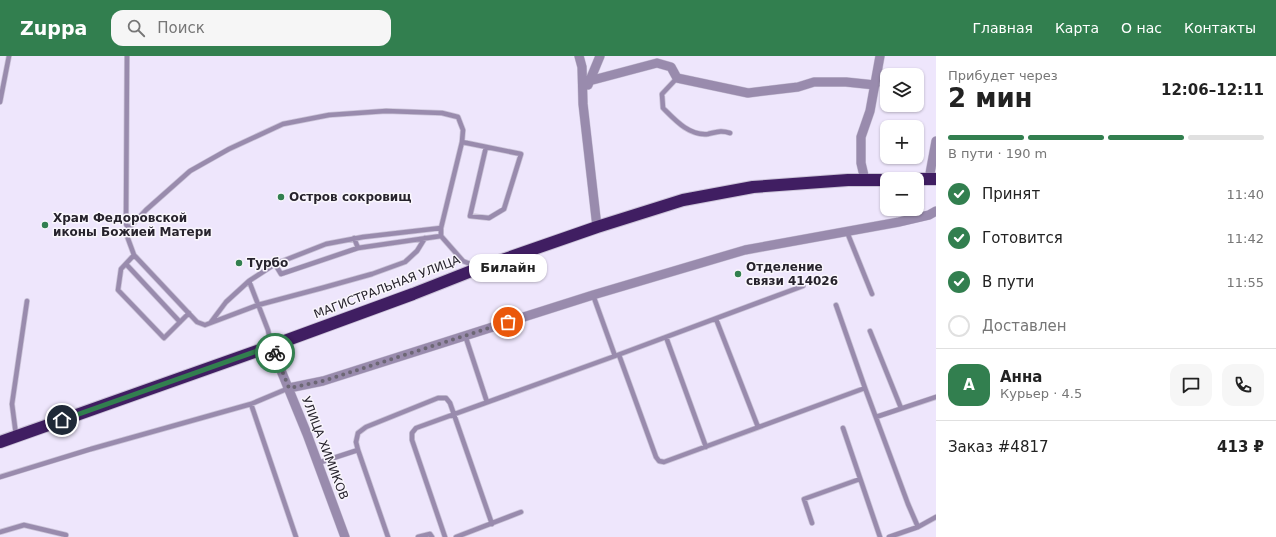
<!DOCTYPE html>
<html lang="ru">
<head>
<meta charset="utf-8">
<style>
	body { margin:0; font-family:"DejaVu Sans",sans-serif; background:#f6f6f6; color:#222; height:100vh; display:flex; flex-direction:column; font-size:15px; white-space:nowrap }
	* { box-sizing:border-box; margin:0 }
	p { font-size:13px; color:#767676 }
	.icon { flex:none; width:22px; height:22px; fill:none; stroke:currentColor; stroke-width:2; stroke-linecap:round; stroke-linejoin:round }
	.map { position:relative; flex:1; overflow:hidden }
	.details { display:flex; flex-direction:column; background:#fff; width:340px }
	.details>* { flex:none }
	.controls { position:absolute; left:880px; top:12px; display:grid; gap:8px }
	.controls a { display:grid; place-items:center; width:44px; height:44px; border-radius:8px; background:#fff; box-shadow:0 1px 3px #0004; font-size:20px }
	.pin { position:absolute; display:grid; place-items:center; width:34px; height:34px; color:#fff; margin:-17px; border:2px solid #fff; border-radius:50%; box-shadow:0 1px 4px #0007 }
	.courier { position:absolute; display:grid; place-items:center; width:40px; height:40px; margin:-20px; border:3px solid #327f4f; border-radius:50%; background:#fff; color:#222; box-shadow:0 1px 5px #0007 }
	.bubble { position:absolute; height:28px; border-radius:12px; background:#fff; box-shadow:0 1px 3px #0004; font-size:13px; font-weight:800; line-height:28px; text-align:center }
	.overview em { font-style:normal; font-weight:800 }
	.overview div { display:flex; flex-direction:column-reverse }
	.overview { display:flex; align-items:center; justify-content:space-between; height:68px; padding:0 12px }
	h1 { font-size:26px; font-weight:800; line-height:30px }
	.bar { display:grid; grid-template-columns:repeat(4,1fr); gap:6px 4px; align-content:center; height:48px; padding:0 12px }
	.bar i { height:5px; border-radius:3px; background:#e0e0e0 }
	.bar .selected { background:#327f4f }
	.bar p { grid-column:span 4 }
	.line { display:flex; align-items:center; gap:10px; padding:0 12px; border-top:1px solid #e0e0e0 }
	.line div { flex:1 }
	.round { display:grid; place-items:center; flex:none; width:42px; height:42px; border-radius:12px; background:#f6f6f6 }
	ol { padding:0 12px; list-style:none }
	li { display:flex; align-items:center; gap:12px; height:44px }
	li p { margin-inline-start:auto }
	li .icon { padding:4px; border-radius:50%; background:#327f4f; color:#fff; stroke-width:4 }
	li:last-child { color:#767676 }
	li i { width:22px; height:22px; border:2px solid #e0e0e0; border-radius:50% }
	header { display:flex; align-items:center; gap:24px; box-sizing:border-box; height:56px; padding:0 20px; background:#327f4f; color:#fff }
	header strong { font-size:19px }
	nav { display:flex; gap:22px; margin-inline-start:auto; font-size:14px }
	.search { width:280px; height:36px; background:#f6f6f6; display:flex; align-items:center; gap:10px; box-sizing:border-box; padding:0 14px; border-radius:12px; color:#767676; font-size:15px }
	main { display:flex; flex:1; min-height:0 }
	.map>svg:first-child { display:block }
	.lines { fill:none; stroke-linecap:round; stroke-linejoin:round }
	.lane-casing { stroke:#cac3d7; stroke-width:6 }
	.street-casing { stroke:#cac3d7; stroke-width:10 }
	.highway-casing { stroke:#cac3d7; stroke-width:14 }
	.lane { stroke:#998bad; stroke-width:4.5 }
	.street { stroke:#998bad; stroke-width:9 }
	.highway { stroke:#401e62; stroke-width:12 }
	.done { stroke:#6d6775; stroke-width:4; stroke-dasharray:0 7.2 }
	.route { stroke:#327f4f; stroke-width:5 }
	.poi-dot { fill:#327f4f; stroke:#f9f6fc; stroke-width:1.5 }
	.labels { text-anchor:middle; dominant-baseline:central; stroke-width:3; stroke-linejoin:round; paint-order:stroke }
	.poi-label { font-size:12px; font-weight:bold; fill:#27232d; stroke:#f9f6fc; text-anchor:start }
	.street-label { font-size:12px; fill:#27232d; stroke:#f9f6fc }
</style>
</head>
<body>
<header>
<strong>Zuppa</strong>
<div class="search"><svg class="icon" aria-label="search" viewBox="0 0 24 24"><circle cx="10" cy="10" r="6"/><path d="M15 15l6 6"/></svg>Поиск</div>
<nav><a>Главная</a><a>Карта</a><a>О нас</a><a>Контакты</a></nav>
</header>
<main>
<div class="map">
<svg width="936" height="481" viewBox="0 0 936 481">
	<rect width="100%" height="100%" fill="#eee6fc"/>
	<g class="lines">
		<defs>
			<path id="lane" d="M127,0L126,168L129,174
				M677,22L662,38L663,52C675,64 689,80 708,78C717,76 721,74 730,77
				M0,46L9,0
				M462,86L521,98L504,153L489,162L470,160L486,91
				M847,176L872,238
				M425,182L417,195L405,206L372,218L322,232L258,249L205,269L197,266L134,199L127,180L131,170L146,154L190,115L229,93L283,68L329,59L386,55L442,57L458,61L463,74L462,86L441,172V180L463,205L475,210
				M358,192L441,180
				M134,199L121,213L118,234L164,282L189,257
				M126,208L180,266
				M275,208L281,218L358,192L354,182
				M593,239L615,300
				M836,249L865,332
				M716,263L758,371
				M211,266L226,246L249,225
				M870,275L901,352
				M465,279L487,346
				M666,281L706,391
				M271,289L268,274L249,225L275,208L326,188L363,181L441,172
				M619,299L656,401L659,405L664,406L865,332L908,448L918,471
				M251,348L296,481
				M876,361L936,341
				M843,372L880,481
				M16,379L12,348L27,245
				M358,394L388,481
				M318,407L358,394L356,386L358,377L366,371L438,342H446L450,347L492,468
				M0,421L91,393L251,348L289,332
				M812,467L804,443L860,423
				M0,476L24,469L66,479
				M418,481L430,478L432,481
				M445,481L412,384V377L416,372L615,300L803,230
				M456,481L521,456
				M889,481L918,471L936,461"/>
			<path id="street" d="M579,0L582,11L583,48L597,171
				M589,25L657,7L671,11L677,22L748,37L798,31L814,26H846L875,29
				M588,29L600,0
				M929,123L936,85
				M865,124L861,107V81L870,55L880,0
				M271,290L307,378L345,481
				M289,332L323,325L593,239L745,194L899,166L929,159L936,155"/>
			<path id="highway" d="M917,123H936
				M0,386L271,290L413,238L479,212L597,171L683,144L753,131L848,124H887"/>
		</defs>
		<use href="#lane" class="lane-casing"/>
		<use href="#street" class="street-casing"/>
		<use href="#highway" class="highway-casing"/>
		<use href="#lane" class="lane"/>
		<use href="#street" class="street"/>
		<use href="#highway" class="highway"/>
	</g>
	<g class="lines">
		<path class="done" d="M275,297L289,332L323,325L508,266"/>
		<path class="route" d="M62,364L271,290L275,297"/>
	</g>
	<g class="poi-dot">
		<circle cx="281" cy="141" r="4"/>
		<circle cx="45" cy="169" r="4"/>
		<circle cx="239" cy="207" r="4"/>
		<circle cx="738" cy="218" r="4"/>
	</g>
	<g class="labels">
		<g class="poi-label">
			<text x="289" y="141">Остров сокровищ</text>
			<text x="53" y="162">Храм Федоровской<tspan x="53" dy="14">иконы Божией Матери</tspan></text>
			<text x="247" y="207">Турбо</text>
			<text x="746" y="211">Отделение<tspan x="746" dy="14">связи 414026</tspan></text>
		</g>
		<g class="street-label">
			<text transform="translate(387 231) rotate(-21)">МАГИСТРАЛЬНАЯ УЛИЦА</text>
			<text transform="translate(325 392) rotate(69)">УЛИЦА ХИМИКОВ</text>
		</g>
	</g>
</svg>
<div class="controls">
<a><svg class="icon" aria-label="layers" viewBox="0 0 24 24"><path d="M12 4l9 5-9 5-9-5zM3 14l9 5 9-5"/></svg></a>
<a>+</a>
<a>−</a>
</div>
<div class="pin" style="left:508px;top:266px;background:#ea580c"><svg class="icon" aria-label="bag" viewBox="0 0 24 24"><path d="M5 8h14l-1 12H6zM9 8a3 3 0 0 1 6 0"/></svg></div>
<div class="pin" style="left:62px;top:364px;background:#1f2937"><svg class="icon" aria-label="home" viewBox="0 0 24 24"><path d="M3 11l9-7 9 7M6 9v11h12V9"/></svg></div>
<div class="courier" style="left:275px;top:297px"><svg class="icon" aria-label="bike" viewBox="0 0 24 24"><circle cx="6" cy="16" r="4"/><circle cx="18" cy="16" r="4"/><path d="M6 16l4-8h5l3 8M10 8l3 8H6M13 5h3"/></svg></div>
<div class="bubble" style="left:469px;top:198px;width:78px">Билайн</div>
</div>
<section class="details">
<div class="overview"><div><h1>2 мин</h1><p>Прибудет через</p></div><em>12:06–12:11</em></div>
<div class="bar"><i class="selected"></i><i class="selected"></i><i class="selected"></i><i></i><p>В пути · 190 m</p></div>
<ol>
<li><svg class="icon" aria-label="check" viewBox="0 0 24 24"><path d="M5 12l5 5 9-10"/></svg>Принят<p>11:40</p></li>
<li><svg class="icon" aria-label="check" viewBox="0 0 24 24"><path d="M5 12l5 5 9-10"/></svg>Готовится<p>11:42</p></li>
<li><svg class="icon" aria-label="check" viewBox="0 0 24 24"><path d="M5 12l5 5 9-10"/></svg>В пути<p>11:55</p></li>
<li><i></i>Доставлен</li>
</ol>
<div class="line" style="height:72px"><b class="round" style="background:#327f4f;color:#fff">А</b><div><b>Анна</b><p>Курьер · 4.5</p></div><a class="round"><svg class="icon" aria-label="chat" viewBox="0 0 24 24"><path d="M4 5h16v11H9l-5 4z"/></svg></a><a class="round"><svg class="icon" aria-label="phone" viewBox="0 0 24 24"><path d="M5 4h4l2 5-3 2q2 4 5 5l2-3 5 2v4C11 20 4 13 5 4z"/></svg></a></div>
<div class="line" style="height:52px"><div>Заказ #4817</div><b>413 ₽</b></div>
</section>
</main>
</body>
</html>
